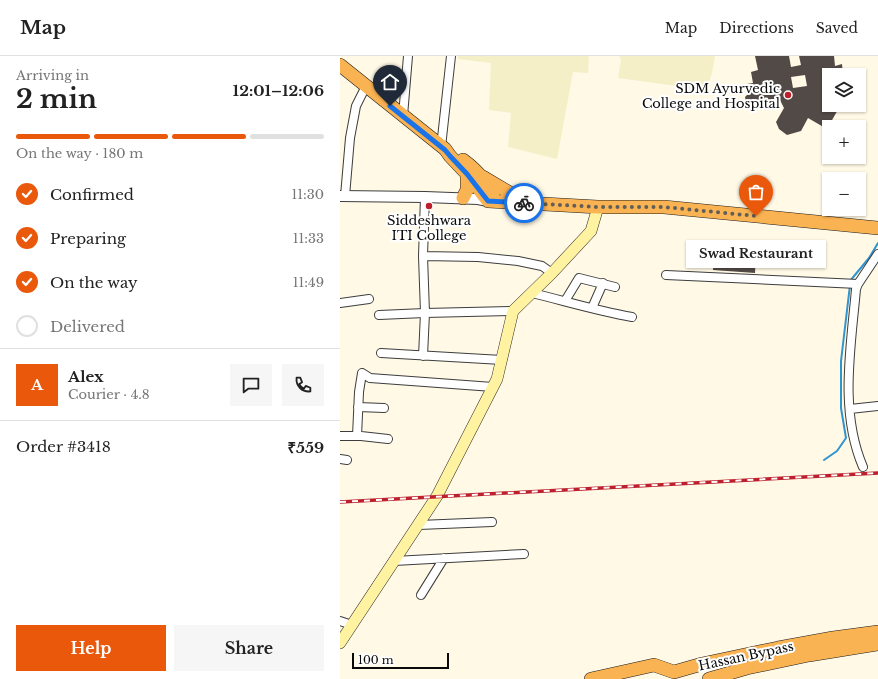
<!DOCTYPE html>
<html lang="en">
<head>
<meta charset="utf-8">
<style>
	body { margin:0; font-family:"Libre Baskerville",serif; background:#f6f6f6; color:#222; height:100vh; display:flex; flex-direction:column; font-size:15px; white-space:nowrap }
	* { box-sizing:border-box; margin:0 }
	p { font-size:13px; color:#767676 }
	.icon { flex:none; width:22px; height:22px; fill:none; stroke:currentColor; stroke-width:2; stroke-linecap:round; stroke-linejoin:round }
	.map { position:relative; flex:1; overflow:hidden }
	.panel { display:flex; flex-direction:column; background:#fff; width:340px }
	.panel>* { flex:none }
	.controls { position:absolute; left:482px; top:12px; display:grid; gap:8px }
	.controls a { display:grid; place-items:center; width:44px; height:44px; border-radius:0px; background:#fff; box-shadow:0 1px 3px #0004; font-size:20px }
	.scale { position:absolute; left:12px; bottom:10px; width:97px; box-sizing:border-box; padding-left:4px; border:2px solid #0a0a0a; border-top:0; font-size:11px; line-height:14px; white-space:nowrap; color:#0a0a0a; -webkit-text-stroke:3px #fff; paint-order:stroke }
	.pin { position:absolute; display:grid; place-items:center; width:34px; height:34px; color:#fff; margin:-41px -17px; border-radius:50% 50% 50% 0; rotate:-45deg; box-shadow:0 0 4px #0007 }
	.pin .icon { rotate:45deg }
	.courier { position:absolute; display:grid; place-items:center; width:40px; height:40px; margin:-20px; border:3px solid #1a73e8; border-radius:50%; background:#fff; color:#222; box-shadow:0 1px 5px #0007 }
	.bubble { position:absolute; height:28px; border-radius:0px; background:#fff; box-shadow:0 1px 3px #0004; font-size:13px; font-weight:800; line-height:28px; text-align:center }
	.head em { font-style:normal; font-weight:800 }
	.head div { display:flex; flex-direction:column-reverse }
	.head { display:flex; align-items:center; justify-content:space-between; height:68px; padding:0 16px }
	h1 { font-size:26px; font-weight:800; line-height:30px }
	.bar { display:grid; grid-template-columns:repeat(4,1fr); gap:6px 4px; align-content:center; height:48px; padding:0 16px }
	.bar i { height:5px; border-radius:3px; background:#e0e0e0 }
	.bar .selected { background:#ea580c }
	.bar p { grid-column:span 4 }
	.line { display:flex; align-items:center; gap:10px; padding:0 16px; border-top:1px solid #e0e0e0 }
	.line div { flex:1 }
	.round { display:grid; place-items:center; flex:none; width:42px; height:42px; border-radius:0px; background:#f6f6f6 }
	ol { padding:0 16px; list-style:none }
	li { display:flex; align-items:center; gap:12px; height:44px }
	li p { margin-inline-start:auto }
	li .icon { padding:4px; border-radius:50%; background:#ea580c; color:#fff; stroke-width:4 }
	li:last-child { color:#767676 }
	li i { width:22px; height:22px; border:2px solid #e0e0e0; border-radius:50% }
	.action { display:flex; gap:8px; margin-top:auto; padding:8px 16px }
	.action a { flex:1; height:46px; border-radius:0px; background:#ea580c; color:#fff; font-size:16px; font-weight:800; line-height:46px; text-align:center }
	.action a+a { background:#f6f6f6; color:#222 }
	header { display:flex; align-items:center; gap:24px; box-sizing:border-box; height:56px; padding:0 20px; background:#fff; border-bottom:1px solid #e0e0e0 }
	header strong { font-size:19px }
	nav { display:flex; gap:22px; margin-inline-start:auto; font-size:14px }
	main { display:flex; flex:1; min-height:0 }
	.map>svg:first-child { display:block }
	.farmland { fill:#f4efc7 }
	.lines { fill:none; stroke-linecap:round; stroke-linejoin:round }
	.stream { stroke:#3094cf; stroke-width:2 }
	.building { fill:#524a46; fill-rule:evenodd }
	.minor-casing { stroke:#3d3d3d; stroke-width:10 }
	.tertiary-casing { stroke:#3d3d3d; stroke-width:12 }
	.secondary-casing { stroke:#2c2c2c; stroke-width:12 }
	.trunk-casing { stroke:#1b1b1b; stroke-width:14 }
	.minor { stroke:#fff; stroke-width:8 }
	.tertiary { stroke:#fff; stroke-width:10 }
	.secondary { stroke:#fff2a1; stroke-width:11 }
	.trunk { stroke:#fab352; stroke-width:13 }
	.rail-casing { stroke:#bb202c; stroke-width:3.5 }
	.rail { stroke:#fff; stroke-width:2; stroke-dasharray:6; stroke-linecap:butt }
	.done { stroke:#605e57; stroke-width:4; stroke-dasharray:0 7.2 }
	.route { stroke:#1a73e8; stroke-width:5 }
	.poi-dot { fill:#bb202c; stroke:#fff; stroke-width:1.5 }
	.labels { text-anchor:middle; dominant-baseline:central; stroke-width:4; stroke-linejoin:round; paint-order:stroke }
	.poi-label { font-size:13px; fill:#0a0a0a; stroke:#fff; text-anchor:end }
	.street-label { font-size:13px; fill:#0a0a0a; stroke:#fff }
</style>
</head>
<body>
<header>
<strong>Map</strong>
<nav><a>Map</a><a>Directions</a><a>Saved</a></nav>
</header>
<main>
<section class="panel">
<div class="head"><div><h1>2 min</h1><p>Arriving in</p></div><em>12:01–12:06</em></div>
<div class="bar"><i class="selected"></i><i class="selected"></i><i class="selected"></i><i></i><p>On the way · 180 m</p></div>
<ol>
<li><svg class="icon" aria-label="check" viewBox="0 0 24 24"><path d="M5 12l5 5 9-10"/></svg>Confirmed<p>11:30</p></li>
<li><svg class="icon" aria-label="check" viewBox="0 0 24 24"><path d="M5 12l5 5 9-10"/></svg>Preparing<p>11:33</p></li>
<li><svg class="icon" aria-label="check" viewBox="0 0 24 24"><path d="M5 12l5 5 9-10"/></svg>On the way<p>11:49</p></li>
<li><i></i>Delivered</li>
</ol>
<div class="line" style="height:72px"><b class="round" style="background:#ea580c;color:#fff">A</b><div><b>Alex</b><p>Courier · 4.8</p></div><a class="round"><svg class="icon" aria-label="chat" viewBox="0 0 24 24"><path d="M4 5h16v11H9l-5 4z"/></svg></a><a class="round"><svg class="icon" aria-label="phone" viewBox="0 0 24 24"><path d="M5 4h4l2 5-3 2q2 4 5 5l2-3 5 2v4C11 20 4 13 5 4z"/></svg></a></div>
<div class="line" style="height:52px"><div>Order #3418</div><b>₹559</b></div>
<div class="action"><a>Help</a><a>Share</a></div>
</section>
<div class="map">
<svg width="538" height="623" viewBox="0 0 538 623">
	<rect width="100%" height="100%" fill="#fff9e6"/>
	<path class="farmland" d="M118,0H249L248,17L233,16L217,103L168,91L171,57L149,54L151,7L118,3Z
		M279,0H375L372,17L366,34L278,22L281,4Z"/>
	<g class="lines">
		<path class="stream" d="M510,225L529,202L538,187
			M484,404L497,395L506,382L501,352V305L510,229"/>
	</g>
	<path class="building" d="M415,0H449L451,11L461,9L459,0H494L495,10L502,8L503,19H489V49H512L509,55L500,50L487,73L468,62L461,75L447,79L439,73L436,66L444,52L439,42L407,50L405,41L409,37L407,28L413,27L411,16L418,14ZM465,19L467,30L453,32L451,21Z
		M374,196L416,200L415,217L373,214Z"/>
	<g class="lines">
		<defs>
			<path id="minor" d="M63,60L68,0
				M101,91L111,0
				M5,140L10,82L16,50L26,30
				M85,141L83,200L138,201L178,205L202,210L212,217
				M83,200L85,257L173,255
				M326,219L518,228
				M192,237C225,245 258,255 292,261
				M225,245L239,222L275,231
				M0,247L29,243
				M252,252L263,227
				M39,259L85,257L83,300
				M41,297L162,304
				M18,351L44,352
				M510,353L538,350
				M0,380H21L48,383
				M17,380L19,336L22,317L30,322L153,331
				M0,403L7,404
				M523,411C499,355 511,291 516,233L518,228L538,198
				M79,469L152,466
				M54,505L184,498
				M81,539L104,502
				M0,565L12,569"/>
			<path id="tertiary" d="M0,140L85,141L138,143L148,145"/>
			<path id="secondary" d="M0,587L97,440L157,323L173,255L212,217L251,175L258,151"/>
			<path id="trunk" d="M0,9L105,93L110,100L127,118L148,145L258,151H324L538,172
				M123,104C138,115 149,128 155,145
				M143,121L175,140
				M123,142L127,134V118
				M251,623L314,609L334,616L362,608L438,592L493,582L538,576
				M369,623L407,612L469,599L538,588"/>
		</defs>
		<use href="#minor" class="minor-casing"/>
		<use href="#tertiary" class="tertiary-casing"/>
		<use href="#secondary" class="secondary-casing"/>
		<use href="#trunk" class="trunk-casing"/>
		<use href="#minor" class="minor"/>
		<use href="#tertiary" class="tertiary"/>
		<use href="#secondary" class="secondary"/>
		<use href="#trunk" class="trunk"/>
		<defs>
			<path id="rail" d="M0,446L538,417"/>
		</defs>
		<use href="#rail" class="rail-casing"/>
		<use href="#rail" class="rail"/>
	</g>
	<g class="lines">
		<path class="done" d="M184,147L258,151H324L416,160"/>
		<path class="route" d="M50,50L105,94L110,100L127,118L148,145L184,147"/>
	</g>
	<g class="poi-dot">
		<circle cx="448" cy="39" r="4"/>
		<circle cx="89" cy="150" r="4"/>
	</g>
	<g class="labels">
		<g class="poi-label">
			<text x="440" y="32">SDM Ayurvedic<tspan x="440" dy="15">College and Hospital</tspan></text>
			<text x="89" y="164" text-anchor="middle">Siddeshwara<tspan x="89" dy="15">ITI College</tspan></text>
		</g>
		<g class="street-label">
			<text transform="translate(406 600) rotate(-12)">Hassan Bypass</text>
		</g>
	</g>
</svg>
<div class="controls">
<a><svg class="icon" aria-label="layers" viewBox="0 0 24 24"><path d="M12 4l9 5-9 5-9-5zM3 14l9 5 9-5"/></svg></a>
<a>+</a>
<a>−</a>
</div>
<div class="scale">100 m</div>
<div class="pin" style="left:416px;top:160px;background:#ea580c"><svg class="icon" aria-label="bag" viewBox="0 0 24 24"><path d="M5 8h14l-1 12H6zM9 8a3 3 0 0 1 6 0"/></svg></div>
<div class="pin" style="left:50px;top:50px;background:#1f2937"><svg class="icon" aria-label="home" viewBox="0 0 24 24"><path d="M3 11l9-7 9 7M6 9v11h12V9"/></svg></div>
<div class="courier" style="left:184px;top:147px"><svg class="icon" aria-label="bike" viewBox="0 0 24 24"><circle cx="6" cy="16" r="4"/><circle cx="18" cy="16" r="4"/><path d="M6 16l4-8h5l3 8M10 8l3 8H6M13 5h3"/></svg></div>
<div class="bubble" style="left:346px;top:184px;width:140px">Swad Restaurant</div>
</div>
</main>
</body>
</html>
